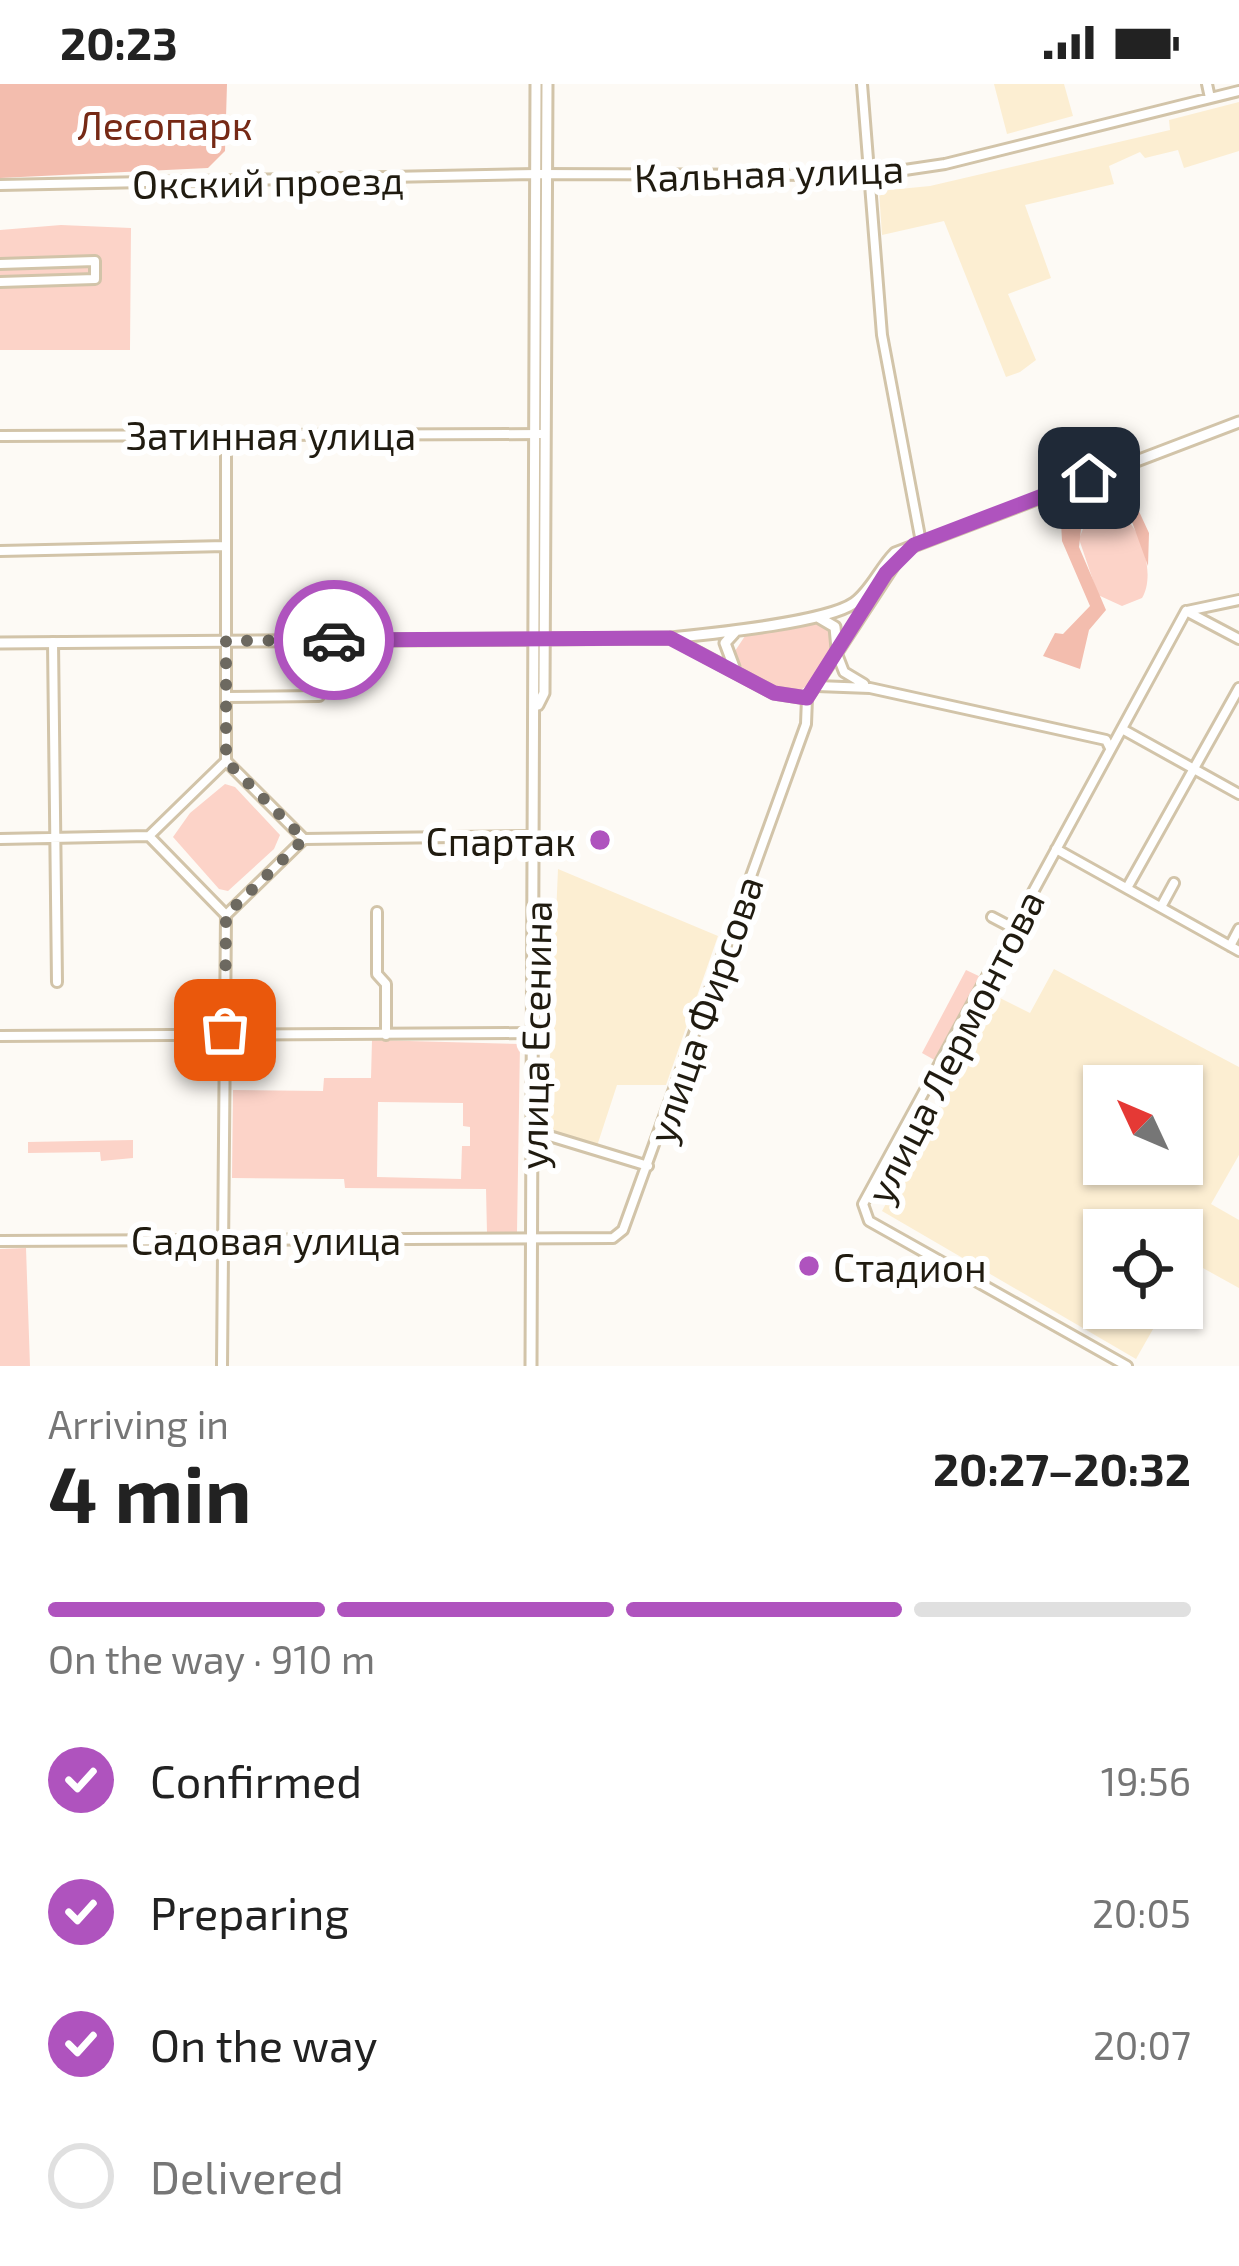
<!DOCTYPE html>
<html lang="en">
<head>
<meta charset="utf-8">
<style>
	body { margin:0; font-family:"Exo 2",sans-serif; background:#f6f6f6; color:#222; height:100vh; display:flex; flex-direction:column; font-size:45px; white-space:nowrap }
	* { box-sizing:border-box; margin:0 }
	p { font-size:39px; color:#767676 }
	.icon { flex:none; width:66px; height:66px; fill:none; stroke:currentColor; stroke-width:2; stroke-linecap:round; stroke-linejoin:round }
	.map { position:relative; height:1282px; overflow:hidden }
	.panel { display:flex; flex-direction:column; background:#fff; flex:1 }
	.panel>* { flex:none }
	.needle { width:78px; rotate:314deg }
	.tools { position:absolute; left:1083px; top:981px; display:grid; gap:24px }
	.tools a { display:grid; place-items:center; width:120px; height:120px; border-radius:0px; background:#fff; box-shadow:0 3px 9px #0004; font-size:60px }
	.pin { position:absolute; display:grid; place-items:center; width:102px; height:102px; color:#fff; margin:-51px; border-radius:24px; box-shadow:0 6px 18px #0006 }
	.courier { position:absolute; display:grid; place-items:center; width:120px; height:120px; margin:-60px; border:9px solid #af53be; border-radius:50%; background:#fff; color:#222; box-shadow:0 3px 15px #0007 }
	.head em { font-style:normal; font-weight:700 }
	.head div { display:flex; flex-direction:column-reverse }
	.head { display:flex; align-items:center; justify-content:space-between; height:204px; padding:0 48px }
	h1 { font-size:78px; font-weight:700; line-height:90px }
	.bar { display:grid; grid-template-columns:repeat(4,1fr); gap:18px 12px; align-content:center; height:144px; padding:0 48px }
	.bar i { height:15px; border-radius:9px; background:#e0e0e0 }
	.bar .selected { background:#af53be }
	.bar p { grid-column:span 4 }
	ol { padding:0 48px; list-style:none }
	li { display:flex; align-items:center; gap:36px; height:132px }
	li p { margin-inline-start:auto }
	li .icon { padding:12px; border-radius:50%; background:#af53be; color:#fff; stroke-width:4 }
	li:last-child { color:#767676 }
	li i { width:66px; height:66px; border:6px solid #e0e0e0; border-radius:50% }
	.status { display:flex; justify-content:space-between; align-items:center; height:84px; padding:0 60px; background:#fff; direction:ltr }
	.status svg { height:33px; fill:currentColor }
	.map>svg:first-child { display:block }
	.built { fill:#fceed2; fill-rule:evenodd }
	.green { fill:#fcd3c8; fill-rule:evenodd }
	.forest { fill:#f3bdae }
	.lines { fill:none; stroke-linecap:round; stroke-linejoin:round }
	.minor-casing { stroke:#d2c4a9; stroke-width:14 }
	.major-casing { stroke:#d2c4a9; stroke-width:15 }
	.minor { stroke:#fff; stroke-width:8 }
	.major { stroke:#fff; stroke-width:9 }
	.done { stroke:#6d6960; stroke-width:12; stroke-dasharray:0 21.6 }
	.route { stroke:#af53be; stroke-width:15 }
	.poi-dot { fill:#af53be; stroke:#fff; stroke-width:4.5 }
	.labels { text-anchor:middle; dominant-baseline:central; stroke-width:12; stroke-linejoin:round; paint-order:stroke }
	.park-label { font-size:39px; fill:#762915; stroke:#fff }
	.street-label { font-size:39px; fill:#201b10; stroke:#fff }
	.poi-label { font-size:39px; fill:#201b10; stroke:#fff; text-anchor:end }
</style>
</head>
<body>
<div class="status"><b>20:23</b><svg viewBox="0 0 49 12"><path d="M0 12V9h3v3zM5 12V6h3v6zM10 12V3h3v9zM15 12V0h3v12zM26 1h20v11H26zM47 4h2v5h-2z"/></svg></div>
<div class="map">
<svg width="1239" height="1282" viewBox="0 0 1239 1282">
	<rect width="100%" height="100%" fill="#fdfaf5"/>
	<path class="built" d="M994,0H1064L1073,32L1007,50Z
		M1239,18V67L1184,84L1178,66L1145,74L1140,68L1109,82L1114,100L1025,121L1051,194L1008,210L1036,276L1020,288L1006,293L944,137L882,151L879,107L930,102L1170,46L1169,36Z
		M558,785L718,852L666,1001H617L597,1062L547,1044Z
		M1054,885L1239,983V1071L1211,1120L1239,1136V1204L1192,1178L1182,1195V1146H1104V1224H1165L1136,1275L882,1127L998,913L1030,929ZM1104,1002H1182V1080H1104Z"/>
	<path class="green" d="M61,141L131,144L130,266H0V146Z
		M1113,426C1140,435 1157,490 1142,514L1122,522L1098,511L1079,455L1087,435Z
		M820,536L832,546C833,569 820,593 801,606C777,610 743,593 733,570L745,552Z
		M225,700L235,703L280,751L274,765L228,807L219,805L173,753L190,729Z
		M966,886L983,894L938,978L922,969Z
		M372,956L520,960L517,1148L487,1149L486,1105L345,1104L344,1095L232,1094L233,1006L323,1007L324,994H371ZM378,1018L463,1019V1042L470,1043V1062H462L461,1095L377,1093Z
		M133,1056V1074L101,1077L100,1068L28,1069V1058Z
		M26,1164L30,1282H0V1165Z"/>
	<path class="forest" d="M0,0H227L225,67L208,84L0,94Z
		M1124,395L1149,449L1148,482L1127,424H1104L1082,436L1079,463L1106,526L1089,546L1080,585L1043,572L1055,549L1063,550L1090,522L1062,457L1061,438L1069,416Z"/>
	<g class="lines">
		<defs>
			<path id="minor" d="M862,0L882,251L921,458
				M1207,0L1210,14
				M0,101L536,90L871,91L945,80L1239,7
				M0,180L95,177V195L0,198
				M0,352L543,350
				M0,467L226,462
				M1186,527L1239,555
				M1187,527L1239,516
				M53,558L57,898
				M837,570L844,588L864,600
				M817,602L870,604L1106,656L1110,664
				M226,613L319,612
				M1122,645L1239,710
				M226,677V349
				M0,755L149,752
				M304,755L536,752
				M1056,765L1239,867
				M1127,804L1239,604
				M1161,823L1174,799
				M377,828V890L386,900V951
				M992,833L1013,844
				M1230,862L1239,845
				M0,952L532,949
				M533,1047L648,1082
				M0,1157L613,1154L623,1146L806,640L807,614
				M222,1282L226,831L304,755L226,677L149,752L226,831
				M1127,1282L869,1137L863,1120L1186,527"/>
			<path id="major" d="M818,533L835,543L837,565
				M675,556L774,609L807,614L898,475
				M0,559L670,554C708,550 825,539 854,519C871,507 880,484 895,469L1239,338
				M734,583L725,559L735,548
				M538,621L544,609L547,0
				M531,1282L536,0"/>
		</defs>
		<use href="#minor" class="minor-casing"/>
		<use href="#major" class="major-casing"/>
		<use href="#minor" class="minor"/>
		<use href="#major" class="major"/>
	</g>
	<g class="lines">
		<path class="done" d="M225,946L226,831L304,755L226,677V557L334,556"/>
		<path class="route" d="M334,556L670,554L774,609L807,614L886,489L914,461L1089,394"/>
	</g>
	<g class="poi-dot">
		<circle cx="600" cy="756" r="12"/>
		<circle cx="809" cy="1182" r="12"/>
	</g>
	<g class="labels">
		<g class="park-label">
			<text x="165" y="40">Лесопарк</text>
		</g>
		<g class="street-label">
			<text transform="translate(769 88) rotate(-2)">Кальная улица</text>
			<text transform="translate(268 97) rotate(-1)">Окский проезд</text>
			<text x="271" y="350">Затинная улица</text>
			<text transform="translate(704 925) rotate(-71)">улица Фирсова</text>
			<text transform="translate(534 951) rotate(-89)">улица Есенина</text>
			<text transform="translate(954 962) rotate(-63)">улица Лермонтова</text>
			<text x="266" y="1155">Садовая улица</text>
		</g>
		<g class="poi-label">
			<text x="576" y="756">Спартак</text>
			<text x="833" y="1182" text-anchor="start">Стадион</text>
		</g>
	</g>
</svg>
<div class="tools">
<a><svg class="needle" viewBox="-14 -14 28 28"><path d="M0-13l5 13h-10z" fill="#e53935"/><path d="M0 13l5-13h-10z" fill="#767676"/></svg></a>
<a><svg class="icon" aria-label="locate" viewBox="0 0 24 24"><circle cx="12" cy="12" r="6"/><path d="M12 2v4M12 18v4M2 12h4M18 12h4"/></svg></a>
</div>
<div class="pin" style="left:225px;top:946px;background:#ea580c"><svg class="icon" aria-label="bag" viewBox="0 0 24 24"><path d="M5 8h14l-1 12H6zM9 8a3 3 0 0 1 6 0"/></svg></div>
<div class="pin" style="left:1089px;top:394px;background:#1f2937"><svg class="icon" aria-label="home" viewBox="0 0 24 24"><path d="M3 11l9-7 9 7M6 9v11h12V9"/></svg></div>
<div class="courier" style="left:334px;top:556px"><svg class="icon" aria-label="car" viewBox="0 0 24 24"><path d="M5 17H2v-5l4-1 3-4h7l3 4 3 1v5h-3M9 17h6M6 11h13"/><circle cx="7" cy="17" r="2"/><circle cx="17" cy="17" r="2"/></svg></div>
</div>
<section class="panel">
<div class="head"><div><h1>4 min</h1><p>Arriving in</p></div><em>20:27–20:32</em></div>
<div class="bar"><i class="selected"></i><i class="selected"></i><i class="selected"></i><i></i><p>On the way · 910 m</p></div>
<ol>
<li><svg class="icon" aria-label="check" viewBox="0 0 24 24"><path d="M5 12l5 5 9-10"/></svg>Confirmed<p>19:56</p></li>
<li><svg class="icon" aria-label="check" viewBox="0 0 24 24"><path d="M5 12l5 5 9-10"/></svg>Preparing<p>20:05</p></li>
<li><svg class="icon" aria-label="check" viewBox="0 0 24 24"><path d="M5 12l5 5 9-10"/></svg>On the way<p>20:07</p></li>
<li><i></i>Delivered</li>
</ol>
</section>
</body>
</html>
